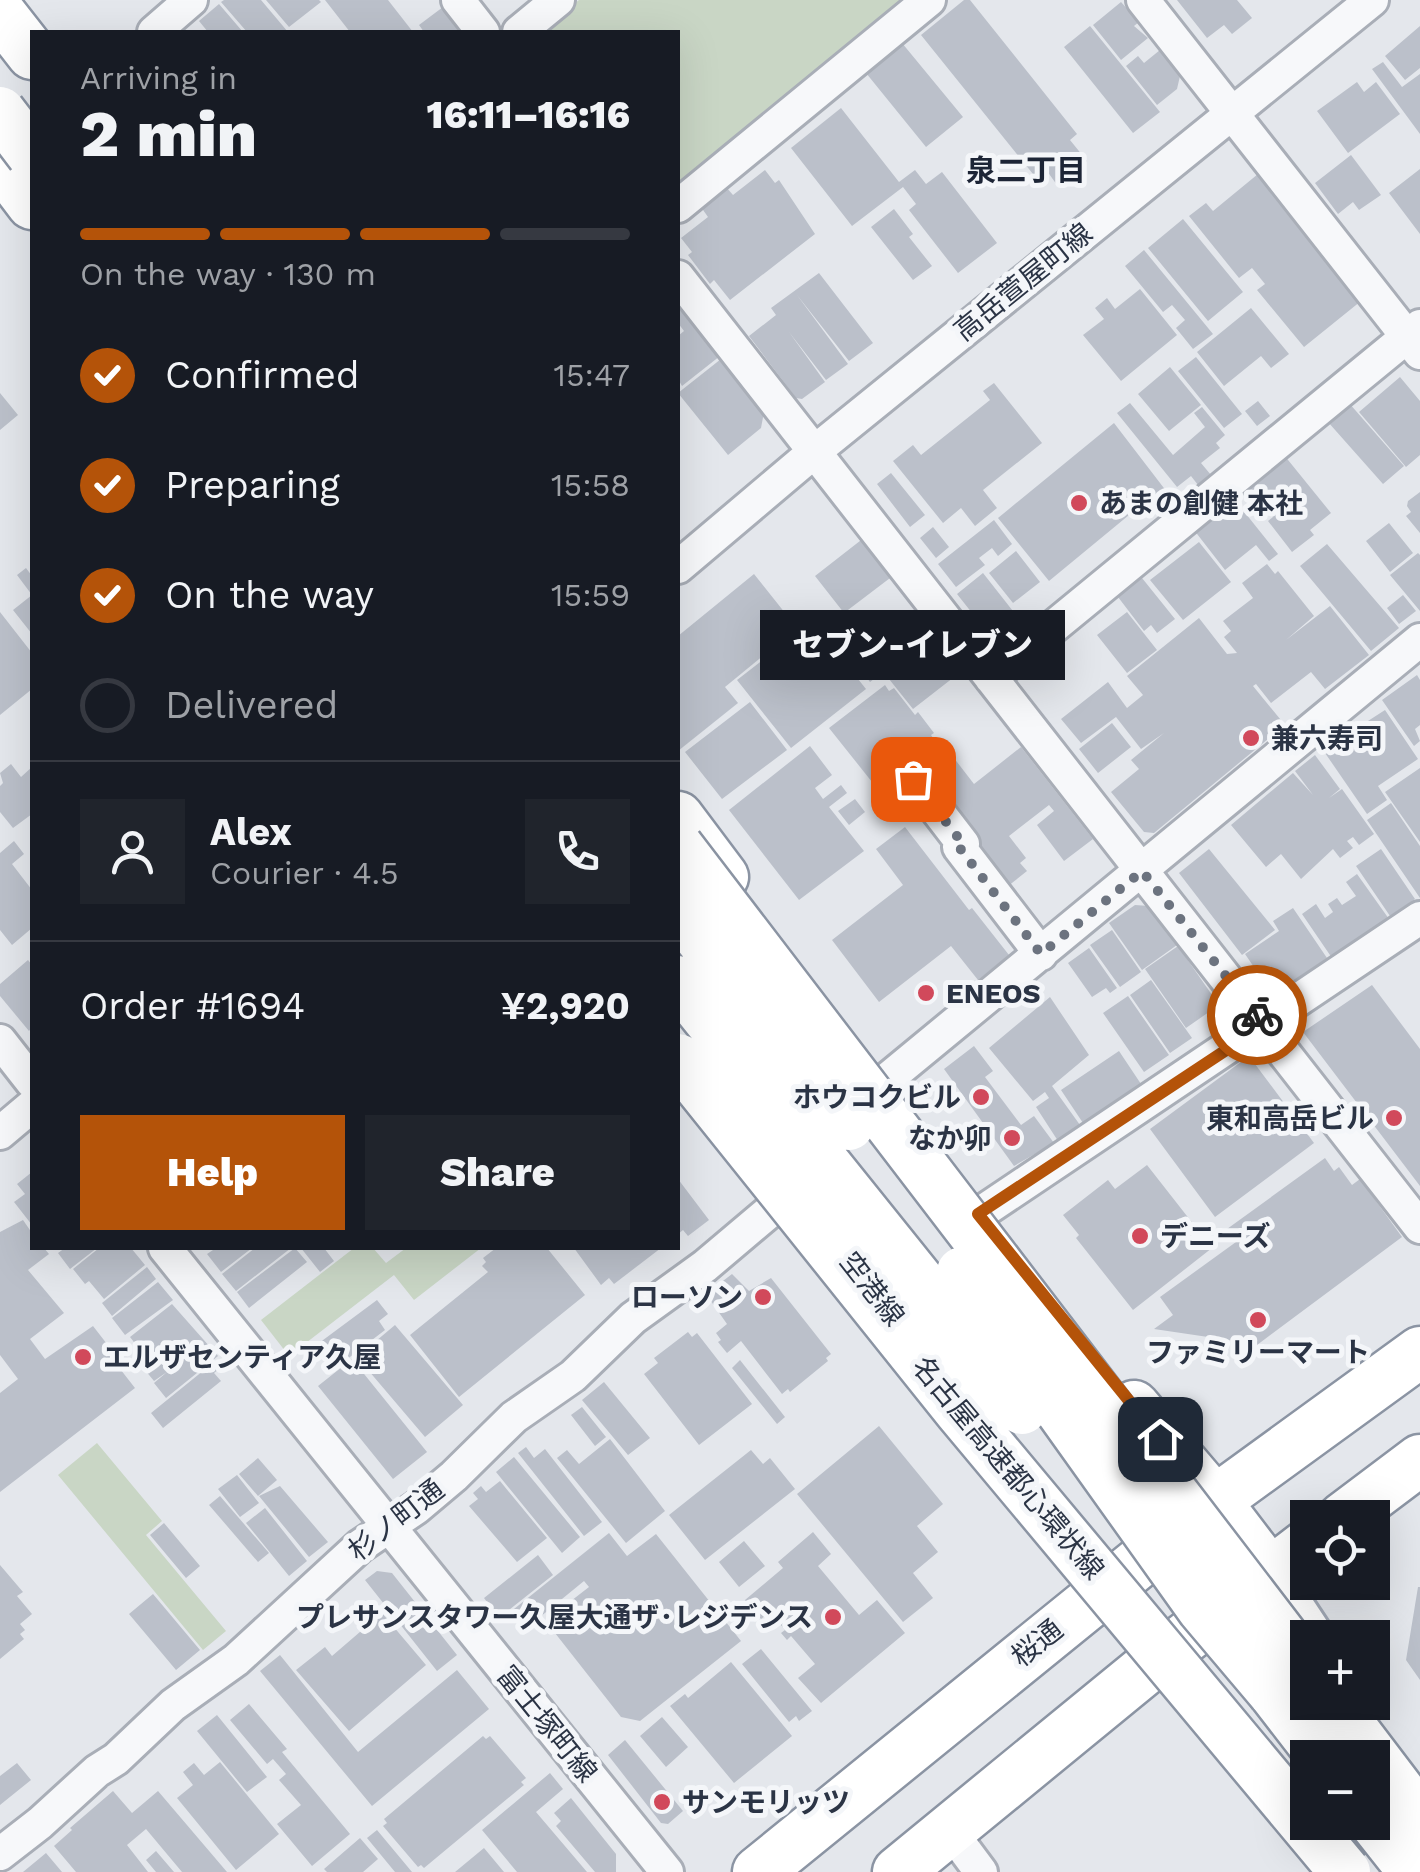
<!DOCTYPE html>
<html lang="en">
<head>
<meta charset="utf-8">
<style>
	body { margin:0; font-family:"Work Sans","Noto Sans JP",sans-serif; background:#20242c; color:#f1f3f6; height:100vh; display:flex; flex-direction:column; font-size:38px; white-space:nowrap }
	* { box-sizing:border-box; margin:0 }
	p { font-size:32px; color:#9ea1a6 }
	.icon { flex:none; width:55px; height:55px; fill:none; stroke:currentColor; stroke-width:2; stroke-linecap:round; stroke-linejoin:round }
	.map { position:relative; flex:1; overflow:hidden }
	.sheet { position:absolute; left:30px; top:30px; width:650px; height:1220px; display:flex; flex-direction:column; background:#171b24; border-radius:0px; box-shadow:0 10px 40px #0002 }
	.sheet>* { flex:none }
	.fabs { position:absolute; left:1290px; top:1500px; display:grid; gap:20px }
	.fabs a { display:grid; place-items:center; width:100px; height:100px; border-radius:0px; background:#171b24; box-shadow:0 10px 40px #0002; font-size:50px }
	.pin { position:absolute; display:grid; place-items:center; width:85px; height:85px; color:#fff; margin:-42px; border-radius:20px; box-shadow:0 5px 15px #0006 }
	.courier { position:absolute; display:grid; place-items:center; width:100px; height:100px; margin:-50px; border:8px solid #b45309; border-radius:50%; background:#fff; color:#222; box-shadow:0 2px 12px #0007 }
	.bubble { position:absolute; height:70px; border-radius:0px; background:#171b24; box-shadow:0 10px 40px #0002; font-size:32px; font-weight:800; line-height:70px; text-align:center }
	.summary em { font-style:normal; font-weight:800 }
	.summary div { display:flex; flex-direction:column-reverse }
	.summary { display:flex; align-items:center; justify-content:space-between; height:170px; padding:0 50px }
	h1 { font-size:65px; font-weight:800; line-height:75px }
	.bar { display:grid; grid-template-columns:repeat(4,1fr); gap:15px 10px; align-content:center; height:120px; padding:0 50px }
	.bar i { height:12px; border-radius:8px; background:#363941 }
	.bar .selected { background:#b45309 }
	.bar p { grid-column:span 4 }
	.line { display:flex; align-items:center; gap:25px; padding:0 50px; border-top:2px solid #363941 }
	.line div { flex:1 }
	.round { display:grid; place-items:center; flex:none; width:105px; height:105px; border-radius:0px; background:#20242c }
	ol { padding:0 50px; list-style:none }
	li { display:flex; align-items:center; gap:30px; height:110px }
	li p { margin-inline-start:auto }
	li .icon { padding:10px; border-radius:50%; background:#b45309; color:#fff; stroke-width:4 }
	li:last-child { color:#9ea1a6 }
	li i { width:55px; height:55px; border:5px solid #363941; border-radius:50% }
	.button { display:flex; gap:20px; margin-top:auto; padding:20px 50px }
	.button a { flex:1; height:115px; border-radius:0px; background:#b45309; color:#fff; font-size:40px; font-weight:800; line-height:115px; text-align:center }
	.button a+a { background:#20242c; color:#f1f3f6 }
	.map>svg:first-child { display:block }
	.park { fill:#c9d6c5 }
	.building { fill:#bbc0ca }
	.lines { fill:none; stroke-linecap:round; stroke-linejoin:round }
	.minor-casing { stroke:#a9aeb7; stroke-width:38 }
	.major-casing { stroke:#a3abb8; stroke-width:48 }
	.highway-casing { stroke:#8b94a3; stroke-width:55 }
	.minor { stroke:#f7f8fa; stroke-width:32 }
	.major { stroke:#fff; stroke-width:42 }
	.highway { stroke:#fff; stroke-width:50 }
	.highway-bridge-casing { stroke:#8b94a3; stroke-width:55; stroke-linecap:butt }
	.highway-bridge { stroke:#fff; stroke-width:50 }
	.done { stroke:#6c737f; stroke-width:10; stroke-dasharray:0 18 }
	.route { stroke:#b45309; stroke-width:12 }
	.poi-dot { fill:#d1495b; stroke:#f4f6f9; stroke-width:4 }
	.labels { text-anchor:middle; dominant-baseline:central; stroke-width:10; stroke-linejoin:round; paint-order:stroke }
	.street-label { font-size:28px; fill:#2b3445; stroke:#f4f6f9 }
	.poi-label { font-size:28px; font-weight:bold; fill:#2b3445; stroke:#f4f6f9; text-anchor:start }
	.neighbourhood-label { font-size:30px; font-weight:bold; fill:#1d2536; stroke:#f4f6f9 }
</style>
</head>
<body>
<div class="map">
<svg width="1420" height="1872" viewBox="0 0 1420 1872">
	<rect width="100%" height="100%" fill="#e4e7ec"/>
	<path class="park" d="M579,0H907L678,185V32H539Z
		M354,1248H373L386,1263L406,1248H481L414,1300L394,1275L289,1356L261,1320Z
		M97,1443L162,1521L146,1535L226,1631L203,1650L58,1475Z"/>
	<path class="building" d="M224,0H261L288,32H247L221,2Z
		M266,0H319L321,2L289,27Z
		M325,0H388L413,32H350Z
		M964,0H970L1077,134L1070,140L1087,161L1057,185L1047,171L1037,179L921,35Z
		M1177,0H1237L1252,18L1232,34L1224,25L1207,38Z
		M1121,2L1139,22L1134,26L1148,38L1121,60L1093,25Z
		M219,4L243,32H208L199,21Z
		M443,7L463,32H424L419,25Z
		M1090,26L1160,112L1133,133L1064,47Z
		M1420,26V68L1405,80L1385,56Z
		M902,43L963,117L926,147L866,73Z
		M1160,50L1180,76L1177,89L1157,105L1126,66L1138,56L1144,63Z
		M1383,62L1402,87L1420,74V134L1372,69Z
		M1357,82L1364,92L1376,82L1400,114L1348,153L1317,111Z
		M841,108L899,182L915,170L926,184L942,172L997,243L958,273L909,210L916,204L903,187L852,226L791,148Z
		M1351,155L1381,195L1359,210L1353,202L1338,214L1315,183Z
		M1420,169V234L1389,193Z
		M765,170L775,183L779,180L815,234L730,300L714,280L710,284L688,255L692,252L681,238L708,217L701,207L726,187L733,195Z
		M1258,174L1361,301L1304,347L1257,290L1265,284L1252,268L1239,278L1189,216L1206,203L1213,211Z
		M894,209L913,234L909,237L932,266L913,280L871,227Z
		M1183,219L1243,292L1208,321L1148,248Z
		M1144,250L1213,334L1193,349L1176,328L1185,320L1172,305L1163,312L1125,266Z
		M819,273L873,343L849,361L797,295L848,364L826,380L789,332L825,382L802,399L796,398L749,336L776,315L771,308Z
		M1140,289L1177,335L1121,381L1083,335L1104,319L1095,308L1107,298L1115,309Z
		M678,301L720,356L682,386L678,379V336L684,331L678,323Z
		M1251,308L1289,354L1271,368L1261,356L1224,386L1197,352Z
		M1196,357L1242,414L1224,428L1178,371Z
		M721,359L764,412L761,428L728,455L678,393Z
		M1170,367L1201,405L1169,431L1138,394Z
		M1400,377L1420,401V455L1406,467L1359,412Z
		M994,383L1042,443L983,490L997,508L975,526L961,508L943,523L893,461L913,445L921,455L990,400L983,391Z
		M0,393L18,415L0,430Z
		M1258,401L1270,416L1257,426L1245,411Z
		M1130,403L1173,455L1205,427L1194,413L1202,407L1225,435L1216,443L1220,448L1201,463L1211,475L1198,485L1191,476L1177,487L1117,413Z
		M1349,403L1404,466L1383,484L1328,422Z
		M1114,423L1170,496L1153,510L1146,501L1049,581L998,518Z
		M1284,455L1331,513L1310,530L1314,535L1292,552L1268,521L1273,517L1247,484Z
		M891,473L925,515L910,527L877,484Z
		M1420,492V533L1406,516L1411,512L1407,506L1408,501Z
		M1234,499L1278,554L1269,561L1256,545L1225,570L1194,530Z
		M994,520L1012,544L998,556L992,548L979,558L985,565L956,587L938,564Z
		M1389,523L1413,553L1390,572L1366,541Z
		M933,527L949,547L936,558L920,538Z
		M865,537L894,575L844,613L815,576Z
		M1199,542L1231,582L1183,620L1150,580Z
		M1327,544L1399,628L1371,651L1300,566Z
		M1016,551L1040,582L1013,603L989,573Z
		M1418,553L1420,555V611L1390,575Z
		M1267,564L1275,574L1278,571L1314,616L1286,640L1330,606L1369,655L1325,689L1311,672L1271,703L1256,684L1253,686L1285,725L1154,833L1144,832L1111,792L1139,769L1131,760L1164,733L1141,749L1116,717L1081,743L1061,719L1108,682L1127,708L1143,695L1127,676L1199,618L1227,654L1237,653L1224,637L1231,631L1223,621L1253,598L1242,583Z
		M26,568L32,576V634L13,610L32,595L17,575Z
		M983,573L1027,629L1006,646L995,642L957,594Z
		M754,574L797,628L725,687L738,703L678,751V636Z
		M1142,578L1175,619L1157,633L1151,625L1144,631L1118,597Z
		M1403,595L1416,611L1399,624L1387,608Z
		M0,612L32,653V689L0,715Z
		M1127,612L1157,650L1127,673L1097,635Z
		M805,627L831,660L838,654L866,689L791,748L737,680Z
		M926,633L958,674L913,709L889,679L901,669L893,659Z
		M872,654L883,672L870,682L857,665Z
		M1417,675L1420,680V725L1415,729L1420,741L1414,746L1382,700Z
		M885,685L889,691L894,688L915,715L918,712L934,733L931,735L936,742L940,740L974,784L1021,747L1093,839L1064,861L1037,825L1054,811L1049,805L1009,836L1026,858L1020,863L1027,871L1003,890L941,811L954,801L918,755L924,765L896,787L888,777L876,787L829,728Z
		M750,702L787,750L722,799L685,752Z
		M1385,710L1418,759L1378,786L1387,800L1367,814L1323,750Z
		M1112,723L1131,747L1098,773L1079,749Z
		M810,746L832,775L815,788L823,799L841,785L847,793L829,807L864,851L799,900L729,810Z
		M1315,755L1340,789L1329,798L1342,789L1374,834L1359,845L1353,837L1347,841L1353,848L1340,858L1333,849L1301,879L1281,854L1266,867L1231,825L1293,773L1313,795L1295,771Z
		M11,764L21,777L32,767V814L13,828L0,812V786L3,783L0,773Z
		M1420,768V842L1385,792Z
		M855,799L865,812L849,825L838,811Z
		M1391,803L1420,846V898L1367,820Z
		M905,827L969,910L972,908L1009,955L978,980L951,946L879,1002L832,940L903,885L876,849Z
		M14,841L24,854L12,864L32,890V928L12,945L0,930V853Z
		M1209,849L1275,930L1242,955L1179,873Z
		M1381,849L1415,899L1390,916L1356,866Z
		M1357,874L1389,919L1332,958L1302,914L1316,904L1325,918L1333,912L1328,904L1337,898L1342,905L1356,896L1346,882Z
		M1135,905L1149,906L1177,945L1142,970L1109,923Z
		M1293,908L1327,958L1273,995L1245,954L1279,931L1273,921Z
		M1112,930L1141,972L1120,987L1090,945Z
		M1178,946L1219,1005L1186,1028L1145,969Z
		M1089,948L1117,988L1110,993L1106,988L1092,997L1068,963Z
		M28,960L32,965V1027L29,1031L0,996V984Z
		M1151,980L1192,1038L1170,1053L1130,995Z
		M1372,985L1420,1049V1186L1303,1032Z
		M1128,996L1169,1055L1144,1072L1103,1013Z
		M1050,997L1089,1055L1052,1086L1080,1125L1058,1141L1036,1107L1049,1098L1045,1092L1033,1101L989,1048Z
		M974,1046L993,1071L985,1077L1021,1125L1034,1116L1054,1143L1014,1166L944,1069Z
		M1119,1051L1141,1084L1083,1123L1061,1090Z
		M1249,1056L1314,1143L1215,1217L1150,1129Z
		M1325,1158L1334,1171L1339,1167L1352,1185L1360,1179L1402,1237L1249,1351L1242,1342L1154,1329L1173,1315L1160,1297L1236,1242L1227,1229Z
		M1147,1165L1212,1248L1133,1310L1076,1238L1079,1235L1063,1215L1108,1180L1115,1189Z
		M32,1172V1225L14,1202L25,1194L17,1184Z
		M678,1179L709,1220L688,1236L683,1230L678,1234Z
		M23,1220L32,1233V1248H44L49,1254L28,1270L64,1313L30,1339L45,1359L93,1326L121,1362L117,1365L135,1388L0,1492V1393L18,1379L0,1355V1232Z
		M65,1248H97L70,1269L58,1253Z
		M99,1248H131L145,1265L104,1299L89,1281L85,1284L73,1269Z
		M216,1248H252L221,1272L207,1254Z
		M255,1248H291L236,1291L222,1274Z
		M295,1248L307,1262L249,1308L237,1292Z
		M301,1248H324L334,1261L320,1272Z
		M496,1248H547L585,1295L459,1397L410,1335L488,1272L482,1266L486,1262L483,1258Z
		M574,1248H661L614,1284L609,1278L601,1285Z
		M147,1267L156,1279L112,1316L102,1303Z
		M732,1274L749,1291L771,1278L831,1354L826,1358L828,1361L790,1392L788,1389L782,1394L741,1341L727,1353L718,1342L721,1340L716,1333L727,1324L706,1294Z
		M158,1282L173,1300L125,1335L112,1318Z
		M377,1300L388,1314L379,1321L385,1330L333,1370L315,1346Z
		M172,1304L218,1356L166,1398L154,1383L167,1372L154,1381L140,1364L147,1359L130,1337Z
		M395,1325L463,1405L425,1437L357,1357Z
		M688,1332L692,1337L697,1333L752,1404L699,1445L644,1374L658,1363L654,1358Z
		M352,1359L427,1452L393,1479L318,1386Z
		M740,1360L785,1417L777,1424L732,1368Z
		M214,1362L219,1369L214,1373L221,1381L163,1428L151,1413Z
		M604,1382L650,1438L628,1455L582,1400Z
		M582,1407L606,1437L595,1446L571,1415Z
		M879,1426L943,1504L917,1526L938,1552L913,1573L933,1598L903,1622L797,1494Z
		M610,1439L665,1511L626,1543L557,1458L567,1450L579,1464Z
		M526,1447L534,1458L545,1449L602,1522L584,1536L518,1453Z
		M751,1450L763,1464L770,1458L795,1489L705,1560L669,1515Z
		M514,1457L580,1537L562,1553L496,1472Z
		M258,1458L277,1480L258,1496L239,1474Z
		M237,1475L259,1503L240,1517L218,1489Z
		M500,1481L547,1538L517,1562L469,1506L478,1499L473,1493L481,1486L486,1492Z
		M280,1486L328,1542L309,1557L259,1496Z
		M220,1496L269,1553L258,1562L209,1505Z
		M265,1508L307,1561L289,1576L246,1523Z
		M164,1523L200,1566L186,1578L150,1535Z
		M813,1532L831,1554L818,1566L859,1615L877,1600L905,1633L821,1703L798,1678L815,1664L791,1636L787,1640L781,1633L785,1630L770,1612L761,1619L745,1600L783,1568L778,1562Z
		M609,1533L627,1556L656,1534L741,1641L640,1721L621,1717L555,1633L558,1611L589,1587L584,1581L529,1626L514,1609Z
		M744,1541L765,1566L739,1587L719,1562Z
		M538,1555L553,1575L499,1618L484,1598Z
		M0,1565L23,1592L17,1596L32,1614L20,1624L25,1630L20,1634L24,1639L0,1659Z
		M377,1571L392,1573L457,1655L437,1671L365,1580Z
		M1418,1587H1420V1680L1406,1660Z
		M153,1594L200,1650L176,1670L129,1614Z
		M382,1613L426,1665L349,1731L296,1670L325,1647L332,1656Z
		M761,1649L812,1711L799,1721L796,1716L789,1722L742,1664Z
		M280,1655L358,1752L457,1670L489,1709L372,1806L260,1671Z
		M731,1662L792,1736L734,1783L670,1706L685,1694L688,1698Z
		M249,1704L287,1749L282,1752L350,1834L312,1866L277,1824L301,1805L279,1780L286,1774L273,1759L267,1764L230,1720Z
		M217,1715L267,1777L247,1792L197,1731Z
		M662,1717L688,1747L666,1767L640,1736Z
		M483,1736L486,1739L490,1736L526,1778L521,1782L524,1785L424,1868L421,1865L418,1867L383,1826L387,1823L384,1819Z
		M625,1740L683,1811L668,1824L661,1823L608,1755Z
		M220,1762L279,1834L236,1870L177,1798L193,1785L183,1772L194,1763L204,1775Z
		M17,1763L31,1780L0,1805V1776Z
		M550,1773L563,1789L536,1812L587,1872H517L482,1830Z
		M113,1791L132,1813L158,1791L227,1872H182L146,1829L127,1845L148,1872H76L54,1846L72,1830L70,1828Z
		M571,1798L616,1854V1872H595L556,1826L561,1821L554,1813Z
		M377,1830L412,1872H395L367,1838Z
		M360,1838L378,1859L363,1872H327L324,1869Z
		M484,1848L504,1872H455Z
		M156,1851L174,1872H156L146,1860Z
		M46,1853L62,1872H23Z"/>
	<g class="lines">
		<defs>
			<path id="minor" d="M458,0L483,32
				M1143,0L1420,353
				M154,32L191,0
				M519,32L558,0
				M678,206L929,0
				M678,277L1420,1227
				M678,567L814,452L1372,0
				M991,678L1420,326
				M913,779L963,844L959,847L1041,954
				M0,1041L32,1082
				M879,1086L1420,640
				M0,1133L32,1106
				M979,1214L1420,918
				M165,1248L667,1872
				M949,1829L981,1872
				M0,1854L40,1823L97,1771L116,1759L173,1705L236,1660L360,1546L416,1508L454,1476L514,1417L573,1376L633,1318L705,1266L795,1190"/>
			<path id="major" d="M1270,1573L1313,1638"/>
			<path id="highway" d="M0,13L32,54
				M0,162L32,204
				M678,817L723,877
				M1134,1406L1215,1501L1270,1573
				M1343,1518L1420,1460
				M1273,1692L1324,1758
				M1332,1702L1420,1818
				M1372,1819L1414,1872
				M758,1872L1215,1501L1420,1352
				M898,1872L1158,1659L1308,1544"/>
		</defs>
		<use href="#minor" class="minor-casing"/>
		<use href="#major" class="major-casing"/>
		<use href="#highway" class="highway-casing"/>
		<use href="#minor" class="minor"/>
		<use href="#major" class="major"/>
		<use href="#highway" class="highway"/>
		<defs>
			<path id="highway-bridge" d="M0,112L32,154
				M678,847L1308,1670
				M678,910L849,1125
				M678,981L1022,1409
				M678,1059L960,1411L1345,1872
				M962,1272L1202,1608L1273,1692"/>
		</defs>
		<use href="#highway-bridge" class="highway-bridge-casing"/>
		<use href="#highway-bridge" class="highway-bridge"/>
	</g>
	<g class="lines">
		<path class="done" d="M913,779L963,844L959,847L1041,954L1142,871L1257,1015"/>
		<path class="route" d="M1160,1439L978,1214L1264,1025L1257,1015"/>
	</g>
	<g class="poi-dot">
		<circle cx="1079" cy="503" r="10"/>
		<circle cx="1251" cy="738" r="10"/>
		<circle cx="926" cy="993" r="10"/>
		<circle cx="981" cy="1097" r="10"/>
		<circle cx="1394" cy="1118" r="10"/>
		<circle cx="1012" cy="1138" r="10"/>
		<circle cx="1140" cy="1236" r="10"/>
		<circle cx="763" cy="1297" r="10"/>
		<circle cx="1258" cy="1320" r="10"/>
		<circle cx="83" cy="1357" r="10"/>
		<circle cx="833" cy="1617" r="10"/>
		<circle cx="662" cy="1802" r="10"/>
	</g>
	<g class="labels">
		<g class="street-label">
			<text transform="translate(1023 282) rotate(-39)">高岳萱屋町線</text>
			<text transform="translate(872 1289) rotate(52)">空港線</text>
			<text transform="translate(1008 1468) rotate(50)">名古屋高速都心環状線</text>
			<text transform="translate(396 1520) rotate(-38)">杉ノ町通</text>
			<text transform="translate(1037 1643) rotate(-39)">桜通</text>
			<text transform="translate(547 1724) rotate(51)">富士塚町線</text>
		</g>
		<g class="poi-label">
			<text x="1099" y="503">あまの創健 本社</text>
			<text x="1271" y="738">兼六寿司</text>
			<text x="946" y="993">ENEOS</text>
			<text x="961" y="1097" text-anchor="end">ホウコクビル</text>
			<text x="1374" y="1118" text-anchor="end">東和高岳ビル</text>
			<text x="992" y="1138" text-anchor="end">なか卯</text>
			<text x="1160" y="1236">デニーズ</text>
			<text x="743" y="1297" text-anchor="end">ローソン</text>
			<text x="1258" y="1352" text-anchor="middle">ファミリーマート</text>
			<text x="103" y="1357">エルザセンティア久屋</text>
			<text x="813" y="1617" text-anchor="end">プレサンスタワー久屋大通ザ･レジデンス</text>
			<text x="682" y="1802">サンモリッツ</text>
		</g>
		<g class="neighbourhood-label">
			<text x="1026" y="170">泉二丁目</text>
		</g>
	</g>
</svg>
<div class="fabs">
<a><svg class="icon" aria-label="locate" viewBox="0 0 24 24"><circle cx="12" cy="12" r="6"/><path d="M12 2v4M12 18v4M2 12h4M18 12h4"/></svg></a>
<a>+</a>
<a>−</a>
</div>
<div class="pin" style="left:913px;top:779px;background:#ea580c"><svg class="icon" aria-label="bag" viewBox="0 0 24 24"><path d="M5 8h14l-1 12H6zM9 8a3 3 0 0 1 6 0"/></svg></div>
<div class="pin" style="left:1160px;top:1439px;background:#1f2937"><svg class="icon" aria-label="home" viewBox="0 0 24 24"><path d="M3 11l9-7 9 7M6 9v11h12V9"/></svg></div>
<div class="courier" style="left:1257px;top:1015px"><svg class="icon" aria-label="bike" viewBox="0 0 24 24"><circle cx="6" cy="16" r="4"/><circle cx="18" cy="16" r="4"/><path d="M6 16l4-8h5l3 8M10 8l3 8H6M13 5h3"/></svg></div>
<div class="bubble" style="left:760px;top:610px;width:305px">セブン-イレブン</div>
<section class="sheet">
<div class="summary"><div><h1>2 min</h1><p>Arriving in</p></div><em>16:11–16:16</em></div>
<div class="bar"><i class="selected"></i><i class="selected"></i><i class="selected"></i><i></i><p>On the way · 130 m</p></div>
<ol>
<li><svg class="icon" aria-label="check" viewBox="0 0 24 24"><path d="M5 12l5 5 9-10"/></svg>Confirmed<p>15:47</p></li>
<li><svg class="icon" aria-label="check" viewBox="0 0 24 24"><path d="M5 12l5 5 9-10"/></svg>Preparing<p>15:58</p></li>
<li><svg class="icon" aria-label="check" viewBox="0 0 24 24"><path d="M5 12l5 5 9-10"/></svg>On the way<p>15:59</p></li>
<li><i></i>Delivered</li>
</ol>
<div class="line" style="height:180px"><a class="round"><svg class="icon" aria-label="person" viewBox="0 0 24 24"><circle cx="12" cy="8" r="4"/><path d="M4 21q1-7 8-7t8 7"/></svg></a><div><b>Alex</b><p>Courier · 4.5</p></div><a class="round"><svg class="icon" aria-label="phone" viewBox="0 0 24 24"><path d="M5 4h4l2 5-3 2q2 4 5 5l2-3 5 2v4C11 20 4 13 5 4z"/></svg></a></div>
<div class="line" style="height:130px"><div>Order #1694</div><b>¥2,920</b></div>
<div class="button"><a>Help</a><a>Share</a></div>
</section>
</div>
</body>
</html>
